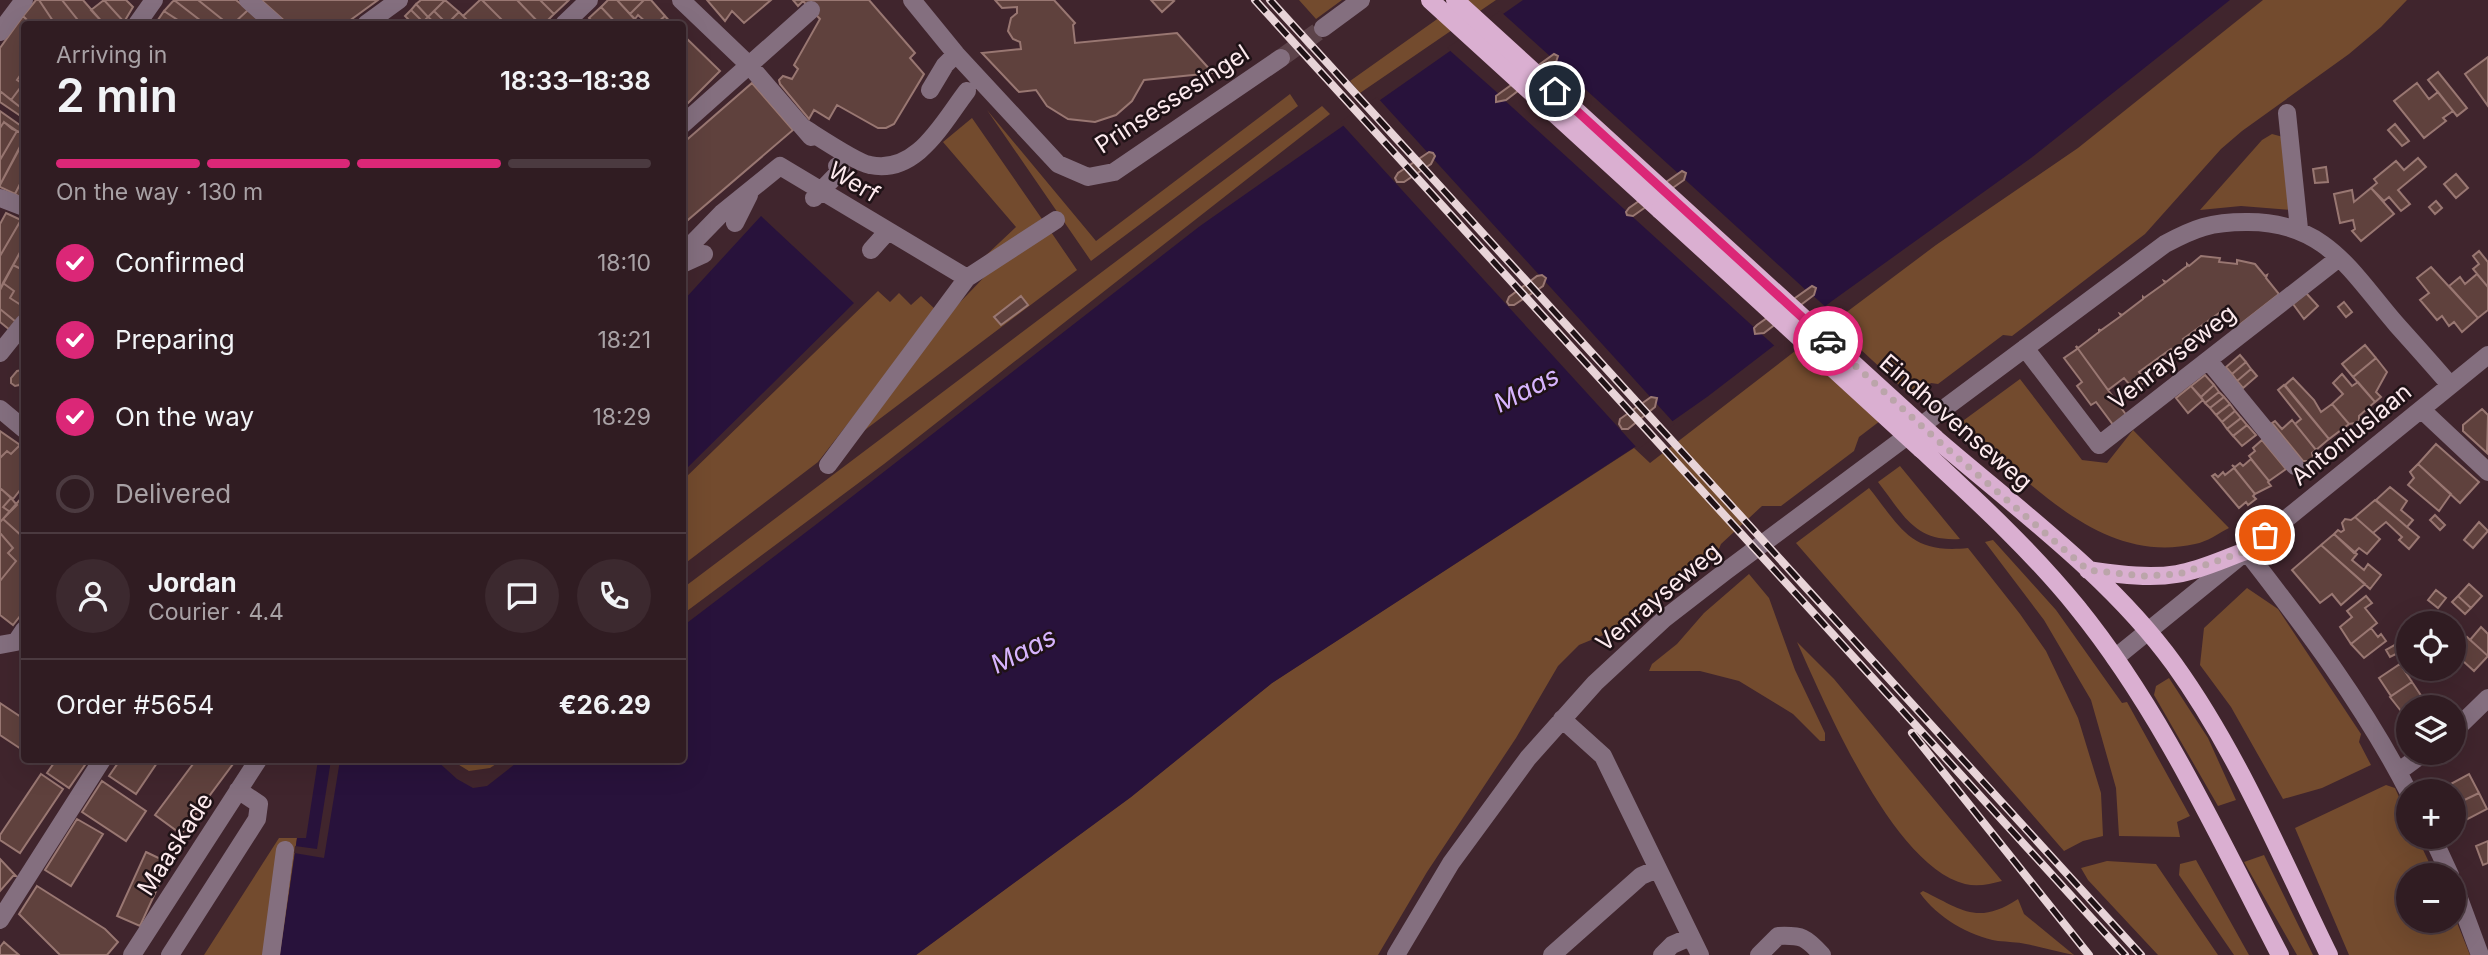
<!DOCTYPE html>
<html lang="en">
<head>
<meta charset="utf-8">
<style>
	body { margin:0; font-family:Inter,sans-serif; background:#3c292f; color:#f1f3f6; height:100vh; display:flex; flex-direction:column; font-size:26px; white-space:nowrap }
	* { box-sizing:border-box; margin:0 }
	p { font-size:23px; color:#a8a1a5 }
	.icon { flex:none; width:38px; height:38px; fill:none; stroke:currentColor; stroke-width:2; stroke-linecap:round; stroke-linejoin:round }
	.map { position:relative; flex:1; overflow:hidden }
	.panel { position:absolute; left:21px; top:21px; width:665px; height:742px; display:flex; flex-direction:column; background:#301c22; border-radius:7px; box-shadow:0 7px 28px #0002,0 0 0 2px #4b3a40 }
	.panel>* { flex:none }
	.controls { position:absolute; left:2396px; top:611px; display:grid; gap:14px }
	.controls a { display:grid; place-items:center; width:70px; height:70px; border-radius:50%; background:#301c22; box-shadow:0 7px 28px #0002,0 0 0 2px #4b3a40; font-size:35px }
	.pin { position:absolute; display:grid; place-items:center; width:60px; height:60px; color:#fff; margin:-30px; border:4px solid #fff; border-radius:50%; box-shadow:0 2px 7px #0007 }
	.courier { position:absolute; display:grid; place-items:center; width:70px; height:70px; margin:-35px; border:5px solid #db2777; border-radius:50%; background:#fff; color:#222; box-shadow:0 2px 9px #0007 }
	.summary em { font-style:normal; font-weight:600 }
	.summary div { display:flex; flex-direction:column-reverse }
	.summary { display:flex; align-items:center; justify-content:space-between; height:119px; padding:0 35px }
	h1 { font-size:46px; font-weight:600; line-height:52px }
	.bar { display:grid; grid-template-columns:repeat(4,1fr); gap:10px 7px; align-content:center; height:84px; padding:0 35px }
	.bar i { height:9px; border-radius:5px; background:#4b3a40 }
	.bar .active { background:#db2777 }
	.bar p { grid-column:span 4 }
	.line { display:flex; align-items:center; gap:18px; padding:0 35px; border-top:2px solid #4b3a40 }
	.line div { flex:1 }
	.round { display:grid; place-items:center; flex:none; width:74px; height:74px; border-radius:37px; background:#3c292f }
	ol { padding:0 35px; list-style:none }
	li { display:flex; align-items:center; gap:21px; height:77px }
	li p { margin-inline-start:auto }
	li .icon { padding:7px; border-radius:50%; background:#db2777; color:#fff; stroke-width:4 }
	li:last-child { color:#a8a1a5 }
	li i { width:38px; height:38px; border:4px solid #4b3a40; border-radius:50% }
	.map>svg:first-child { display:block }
	.green { fill:#734b2e }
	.water { fill:#28123b; fill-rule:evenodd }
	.pier { fill:#40252d }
	.building { fill:#5f413d; stroke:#997772; stroke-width:2 }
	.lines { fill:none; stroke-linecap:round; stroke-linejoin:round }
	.minor-tunnel { stroke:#5c434a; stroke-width:18; stroke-dasharray:18 9; stroke-linecap:butt }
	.minor { stroke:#846f7f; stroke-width:18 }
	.major { stroke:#daafd1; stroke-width:18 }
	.rail-casing { stroke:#e8d4d8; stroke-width:8 }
	.rail { stroke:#1f1216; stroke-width:5; stroke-dasharray:16; stroke-linecap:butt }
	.major-bridge { stroke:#daafd1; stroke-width:18 }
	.done { stroke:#bba5aa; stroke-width:7; stroke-dasharray:0 12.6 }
	.route { stroke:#db2777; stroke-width:9 }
	.labels { text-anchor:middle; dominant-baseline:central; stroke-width:5; stroke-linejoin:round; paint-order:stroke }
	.street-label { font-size:24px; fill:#fdeaee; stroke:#1f1216 }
	.water-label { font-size:26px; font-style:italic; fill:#d7b4fe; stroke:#1f1216 }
</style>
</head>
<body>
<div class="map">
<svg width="2488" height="955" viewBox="0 0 2488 955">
	<rect width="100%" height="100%" fill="#40252d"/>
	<path class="green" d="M1299,0H1342L1316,19Z
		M1464,0H1496L1360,93L1350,81Z
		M2263,0H2407L2381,27L2349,54L2242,131L2221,149L2145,234L2012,336L2003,335L1938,384L1931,383L1912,397L1832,323L1936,245L2078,148Z
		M1290,94L1298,106L1091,261L987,110L1096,241Z
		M1322,106L1330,114L884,464L683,614V588Z
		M972,118L1042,219L981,260L1016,227L943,142Z
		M2272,134L2283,137L2291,210L2241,206L2200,210L2262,140Z
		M1051,232L1077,270L853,439L945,318L989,272Z
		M878,291L890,302L899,293L911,305L921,296L936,310L818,462L683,565V480Z
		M1799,348L1880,421L1859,437L1854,451L1781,506H1762L1721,544L1718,551L1625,626L1579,645L1558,666L1516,738L1427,872L1378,955H916L1131,797L1272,683L1634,448L1650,463Z
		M2020,379L2082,460L2107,463L2133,430L2229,528C2219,533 2207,542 2195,544C2124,560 2068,517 2017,473C1998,456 1979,440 1960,423Z
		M1900,466L1960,539C1914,542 1903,514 1878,482Z
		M1869,488C1902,529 1910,554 1968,548L2020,614L2046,651L2078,718L2101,793L2103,836L2083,841L2064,851L1796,543Z
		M1993,540L2056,610L2122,703L2127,702L2190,816L2177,822L2180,837L2119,836L2116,788L2091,700L2044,620L1985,542Z
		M1749,574L1769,598L1795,670L1825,733V741H1820L1793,714L1739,681L1700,671H1649L1652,664L1677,644L1704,613Z
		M2247,588L2278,609L2361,734L2359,742L2371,765L2322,788L2283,799L2231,707L2200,665L2204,628Z
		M1797,642L1834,679L2002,881C1990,884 1978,887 1965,884C1893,866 1826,706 1797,642Z
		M2169,678L2208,738L2236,800L2218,806L2154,695L2156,686Z
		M451,760H502L490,768L469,771Z
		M2386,785L2395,788L2408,817V836L2417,837L2435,875H2408V920H2454V915L2470,955H2349L2295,828Z
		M279,838H297L280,955H204Z
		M2264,855L2313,955H2297L2244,862Z
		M2196,860L2249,955H2234L2179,875L2180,864Z
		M2107,861L2156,864L2218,955H2158L2088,880L2081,868Z
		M1923,891C1961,909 1977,926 2018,899L2024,914L2074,955C2058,952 2042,947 2026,944C2017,942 2008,942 1998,941C1969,936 1937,917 1920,893Z"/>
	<path class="water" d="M1523,0H2230L2031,158L1832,301L1707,397L1650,437L1272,683L1131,797L916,955H280L297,838H306L318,760H436L457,779L473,788L487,786L520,760H682L683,626L818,523L1200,226ZM1554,54L1558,56L1556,62L1506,100L1497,102L1496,96ZM1682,171L1686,173L1684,180L1633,216L1627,215L1626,212ZM1812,286L1815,288L1814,295L1764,333L1755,334L1754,328L1757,325Z
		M761,216L854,303L683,472V301Z"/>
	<path class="pier" d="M1500,11L1552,58L1501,96L1447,48Z
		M1553,60L1680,175L1808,292L1757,330L1502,98Z
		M1377,97L1654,401L1675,424L1638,449L1340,122Z
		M1810,293L1828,309L1777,348L1758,331Z
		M331,760H340L324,858L294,853L295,846L317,849Z"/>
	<path class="building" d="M36,0H39L55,24H31L23,16Z
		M39,0H62L81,24H55Z
		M62,0H83L104,24H81Z
		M104,0L124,22L122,24H104L91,10Z
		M104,0H126L133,7L124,22Z
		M174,0L205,24H184L164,11Z
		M174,0H198L228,24H205Z
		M198,0H236L248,10L233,24H228Z
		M261,0H378L345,24H288Z
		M421,0H445L428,17L416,4Z
		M445,0L459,12L447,24L434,11Z
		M480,0H482L506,24H471L463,16Z
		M482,0H517L540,24H506Z
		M517,0H540L554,14L544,24H540Z
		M540,0H569L554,14Z
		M608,0H617L639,24H617L601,7Z
		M617,0H644L630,14Z
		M644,0H651L665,16L656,24H648L638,15L635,19L630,14Z
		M707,0H771L744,23L732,11L725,21Z
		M793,0H869L915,53L910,58L924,74L894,124L886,128H878L837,105L829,119L814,110L809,119L780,84L779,80L783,76L792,79L798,69L794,65L820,19L803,1L798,6Z
		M995,0H1054L1075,23L1073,25L1075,43L1177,33L1213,73L1144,80L1132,101L1116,115L1095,122L1068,119L1047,106L1036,90L1019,92L982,53L1021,49L1020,42L1013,39L1008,31L1011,18L1017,13V7L1002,8Z
		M1151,0H1172L1174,1L1162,12Z
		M416,4L428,17L423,22L411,10Z
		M601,7L617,24H595L589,18Z
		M248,10L263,24H233Z
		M411,10L423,22L420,24H413L405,16Z
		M164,11L184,24H165L158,20Z
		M434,11L447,24H436L428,17Z
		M459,12L471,24H447Z
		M23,16L31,24H24V70L17,80L23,84L11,100L0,91V48Z
		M665,16L672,24H656Z
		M682,34L720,71L682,109Z
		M1554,54L1558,56L1556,62L1506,100L1496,102V96Z
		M2488,57V106L2465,74Z
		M24,70V110L11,100L23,84L17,80Z
		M2438,72L2467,108L2457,116L2428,80Z
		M752,83L793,130L682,225V144Z
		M2417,83L2429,99L2438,92L2453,111L2443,118L2446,121L2424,138L2394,101Z
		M0,91L24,110L22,117L0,102Z
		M0,111L24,128V134L12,129L4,122L0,128Z
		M4,122L17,131L0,160V128Z
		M2395,124L2409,141L2402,146L2388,130Z
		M17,131L24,134V139L0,185V160Z
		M21,146L24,148V176L15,194L0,187V185Z
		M1429,152L1433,153L1435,156L1431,164L1404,182H1397L1395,178L1398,173Z
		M2418,158L2426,167L2398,190L2410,204L2401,211L2389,197L2384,201L2371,188L2377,183L2374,179L2396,161L2404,170Z
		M2326,167L2328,182L2315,183L2313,169Z
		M1682,171L1686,173L1684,180L1633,216L1627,215L1626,212L1629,208Z
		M2456,174L2468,188L2456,198L2444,184Z
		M24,176V199L15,194Z
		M2371,188L2394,214L2361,241L2352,231L2355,229L2353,220L2340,223L2334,194L2352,190L2354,202Z
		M2436,201L2442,208L2435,214L2429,207Z
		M6,213L21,220L0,256V224Z
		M21,220L24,222V245L0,290V256Z
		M24,245V267L23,270L13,265Z
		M2479,251L2488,262V287L2473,269L2479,264L2473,256Z
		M2201,256L2220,258L2219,262L2237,264V260L2255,264L2265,276L2267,275L2266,278L2279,294L2238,326L2225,309L2183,339L2190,348L2177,357L2171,349L2139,372L2146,381L2134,390L2124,378L2108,390L2076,346L2078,348L2099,332V329L2100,331L2121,316L2120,314L2122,315L2143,299V297L2144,298L2165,283L2164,281L2166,282L2187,266V264L2189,266Z
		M13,265L23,270L24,267V307L10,298L14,291L3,283Z
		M2431,267L2478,318L2462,332L2454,322L2449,326L2442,316L2437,320L2420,300L2429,293L2417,278Z
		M2477,274L2488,287V310L2478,318L2449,286L2460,277L2465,284Z
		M1542,275L1546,278L1543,286L1514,305H1509L1507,302L1509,297L1537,276Z
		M3,283L14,291L10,298L24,307V311L16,322L0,309V290Z
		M1812,286L1816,288L1814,295L1764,333L1755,334L1754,328L1757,325Z
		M2306,293L2318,306L2304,319L2293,304Z
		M1021,296L1028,305L1001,325L994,317Z
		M2344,302L2352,312L2346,317L2338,307Z
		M0,309L16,322L10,330L0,322Z
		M2365,345L2376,358L2353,377L2342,364Z
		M2076,346L2127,416L2114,426L2096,402L2091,405L2077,386L2082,382L2064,358L2077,349Z
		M2240,355L2246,362L2232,374L2226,367Z
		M2376,358L2387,372L2376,392L2381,397L2375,402L2353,377Z
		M2246,362L2251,369L2237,381L2232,374Z
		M2251,369L2257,376L2243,388L2237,381Z
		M22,370L24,372V379L19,385L15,386L11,383V378L17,371Z
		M2342,374L2352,386L2358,382L2375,402L2359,416V420L2355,423L2349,424L2332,404L2343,394L2333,383Z
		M2205,375L2214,385L2201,397L2191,386Z
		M2293,378L2314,400L2321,412L2332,404L2349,424L2329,439L2285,385Z
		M2214,385L2219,392L2205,403L2201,397Z
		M2284,385L2329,439L2316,450L2295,424L2301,419L2278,390Z
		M2191,386L2203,400L2188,413L2176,398Z
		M2219,392L2224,397L2210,408L2205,403Z
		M1651,397L1657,398L1655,407L1628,429H1622L1619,424L1620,419Z
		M2224,397L2230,404L2216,415L2210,408Z
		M2230,404L2235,411L2222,422L2216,415Z
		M2482,409L2488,415L2487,453L2463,431V425Z
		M2235,411L2241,418L2227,429L2222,422Z
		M2241,418L2247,425L2233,436L2227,429Z
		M2292,420L2316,450L2312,453L2313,458L2309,461H2303L2272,423L2275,421L2282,429Z
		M2247,425L2256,435L2242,446L2233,436Z
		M0,431L20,445L11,454L7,451L0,458Z
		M2262,440L2286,469L2269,481L2249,456L2255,451L2253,448Z
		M2436,444L2479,482L2460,503L2418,464Z
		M20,445L24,449V485L13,499L0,488V458L7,451L11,454Z
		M2251,459L2269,481L2268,482L2271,486L2255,494L2232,465L2235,467L2240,463L2243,466Z
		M2418,464L2451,494L2439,511L2408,485L2414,478L2410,472Z
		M2234,468L2255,494L2253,496L2256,499L2248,505L2246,502L2239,508L2212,476L2215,474L2218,477L2223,472L2225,475Z
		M2390,487L2407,501L2401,510L2413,520L2407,527L2376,500Z
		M0,488L11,498L3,507L10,512L0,522Z
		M24,495V538L3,519Z
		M11,498L17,505L10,512L3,507Z
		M2375,500L2419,537L2409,549L2399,540L2402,537L2386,522L2373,533L2355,517Z
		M2435,515L2445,525L2440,530L2430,520Z
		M2355,517L2380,539L2367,554L2359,548L2354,553L2334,534L2338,530L2341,532L2344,530L2342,523L2345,519L2351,520Z
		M3,519L24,538V611L13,625L0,615V581L16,561L8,553L13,548L0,533V522Z
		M2479,522L2488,531L2473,548L2464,540Z
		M0,533L13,548L8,553L16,561L0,581Z
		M2334,534L2357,554L2352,560L2364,570L2368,564L2381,575L2370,589L2321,545Z
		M2321,545L2365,584L2341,605L2332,594L2320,603L2292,570Z
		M2469,584L2482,596L2471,608L2458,596Z
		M2436,590L2446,598L2438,608L2428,600Z
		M2366,596L2372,603L2365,608L2377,623L2351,644L2340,627L2352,617L2347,611Z
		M2458,596L2471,608L2465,614L2452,602Z
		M2481,627L2488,634V656L2470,640Z
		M2371,628L2378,637L2381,634L2386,641L2364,658L2351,644Z
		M2467,637L2488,656L2474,671L2463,661L2460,665L2454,658V652Z
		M2402,641L2406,649L2390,657L2386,650Z
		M2400,664L2412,682L2391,696L2379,678Z
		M2412,682L2422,697L2401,711L2390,697Z
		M0,703L24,719V751L0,735Z
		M56,760H84L87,762L69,788L47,773Z
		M120,760H159L136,794L109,776Z
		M196,760H236L181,834L155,815Z
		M41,774L63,789L20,853L0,840V835Z
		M2469,774L2479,793L2456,804L2454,791H2449L2447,786Z
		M102,781L146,811L126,841L82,812Z
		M2479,793L2487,809L2464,821L2456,804Z
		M77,819L103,834L71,886L45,870Z
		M2488,841V863L2483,865L2476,846Z
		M146,852L169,863L140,926L117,916Z
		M0,859L16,876H13L0,891Z
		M37,886L105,929L118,942L107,955H60L19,914Z
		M4,942L19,955H0V947Z"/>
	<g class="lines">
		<path class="minor-tunnel" d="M1281,58L1323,28"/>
		<path class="minor" d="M248,0L275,24
			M681,0L749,65L811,137
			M912,0L956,54L1058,164L1088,177L1114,172L1281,58
			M137,24L154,0
			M366,24L399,0
			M564,24L589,0
			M1323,28L1361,0
			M0,32L24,0
			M930,90L945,65L956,54
			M2287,113L2299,229
			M682,125L811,10
			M804,128C817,136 857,163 870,165C917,175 943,122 967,91
			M0,198L24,207
			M814,198L841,170L837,166
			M735,223L749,195
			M871,250L888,231
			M682,254L722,213L780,166L967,278
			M682,264L704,254
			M2025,348L2099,445L2339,258
			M0,353L24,323
			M2208,360L2295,466
			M0,409L24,429
			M2422,410L2488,472
			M828,465L967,278L1056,220
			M2246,551C2305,627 2364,705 2408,791
			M0,645L16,642L24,630
			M2115,658L2488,355
			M1562,719L1603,756L1700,955
			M2454,731L2488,698
			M2398,772L2425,752
			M2432,836L2450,875
			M2454,885L2480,955
			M0,920L102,760
			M132,955L258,760
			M170,955L257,819L259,804L238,790
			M271,955L285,850
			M1396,955L1451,863L1528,758L1595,683L1664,619L1726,571L2165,244C2195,228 2211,222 2246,222C2326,221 2351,272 2397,325C2415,345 2433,365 2450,385
			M1552,955L1641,876L1657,869
			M1662,955L1672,945L1690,937
			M1759,955L1778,936C1802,935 1806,937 1822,955"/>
		<path class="major" d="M1430,0L1660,210
			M1935,438C2016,508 2111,577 2174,664C2238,753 2281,857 2329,955
			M1921,449C1975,499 2031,550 2077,607C2162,712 2218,836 2280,955
			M2088,570C2117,574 2148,579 2177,574C2201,570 2223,559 2246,551"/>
		<defs>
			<path id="rail" d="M1255,0L2125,955
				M1270,0L2141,955
				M1912,733L2089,955"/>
		</defs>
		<use href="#rail" class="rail-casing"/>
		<use href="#rail" class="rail"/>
		<path class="major-bridge" d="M1455,0L1935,438
			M1660,210L1921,449"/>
	</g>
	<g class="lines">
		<path class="done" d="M1828,341L1935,438L2088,570L2143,576L2179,574L2246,551L2265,535"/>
		<path class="route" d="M1555,91L1828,341"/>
	</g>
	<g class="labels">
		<g class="street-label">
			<text transform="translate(1172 99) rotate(-33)">Prinsessesingel</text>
			<text transform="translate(854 182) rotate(31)">Werf</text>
			<text transform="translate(2172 357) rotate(-38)">Venrayseweg</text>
			<text transform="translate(1956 422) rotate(41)">Eindhovenseweg</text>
			<text transform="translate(2351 434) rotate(-39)">Antoniuslaan</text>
			<text transform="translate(1658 597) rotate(-40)">Venrayseweg</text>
			<text transform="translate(175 844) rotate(-57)">Maaskade</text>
		</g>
		<g class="water-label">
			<text transform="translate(1526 389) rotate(-27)">Maas</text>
			<text transform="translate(1023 650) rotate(-27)">Maas</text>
		</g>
	</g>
</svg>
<div class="controls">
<a><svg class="icon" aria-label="locate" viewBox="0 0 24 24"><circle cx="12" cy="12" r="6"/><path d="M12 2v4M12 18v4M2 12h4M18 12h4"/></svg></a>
<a><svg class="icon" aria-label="layers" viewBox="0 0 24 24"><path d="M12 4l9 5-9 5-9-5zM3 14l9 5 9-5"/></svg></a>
<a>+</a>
<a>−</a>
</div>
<div class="pin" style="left:2265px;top:535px;background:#ea580c"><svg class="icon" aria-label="bag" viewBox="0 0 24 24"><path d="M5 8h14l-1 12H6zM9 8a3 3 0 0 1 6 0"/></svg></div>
<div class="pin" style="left:1555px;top:91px;background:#1f2937"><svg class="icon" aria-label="home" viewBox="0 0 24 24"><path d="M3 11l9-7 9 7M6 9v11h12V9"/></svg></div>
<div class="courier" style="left:1828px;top:341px"><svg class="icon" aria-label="car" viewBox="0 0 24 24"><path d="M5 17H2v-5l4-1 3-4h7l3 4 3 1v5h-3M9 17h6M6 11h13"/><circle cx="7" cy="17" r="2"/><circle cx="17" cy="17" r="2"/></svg></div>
<section class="panel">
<div class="summary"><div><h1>2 min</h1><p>Arriving in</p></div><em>18:33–18:38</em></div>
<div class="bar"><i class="active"></i><i class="active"></i><i class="active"></i><i></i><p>On the way · 130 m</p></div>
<ol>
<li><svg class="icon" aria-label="check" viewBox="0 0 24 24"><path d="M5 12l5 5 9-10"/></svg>Confirmed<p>18:10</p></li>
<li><svg class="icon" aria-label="check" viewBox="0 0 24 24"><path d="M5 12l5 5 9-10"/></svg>Preparing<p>18:21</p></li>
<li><svg class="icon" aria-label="check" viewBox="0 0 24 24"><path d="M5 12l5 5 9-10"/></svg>On the way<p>18:29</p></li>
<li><i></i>Delivered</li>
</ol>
<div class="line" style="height:126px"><a class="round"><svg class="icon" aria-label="person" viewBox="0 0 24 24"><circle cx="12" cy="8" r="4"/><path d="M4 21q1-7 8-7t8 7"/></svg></a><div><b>Jordan</b><p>Courier · 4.4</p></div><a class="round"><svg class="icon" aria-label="chat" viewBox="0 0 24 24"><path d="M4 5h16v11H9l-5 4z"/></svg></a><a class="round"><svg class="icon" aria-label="phone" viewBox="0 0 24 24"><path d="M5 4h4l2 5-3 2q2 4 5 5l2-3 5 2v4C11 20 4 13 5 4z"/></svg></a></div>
<div class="line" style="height:91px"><div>Order #5654</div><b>€26.29</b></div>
</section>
</div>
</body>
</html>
